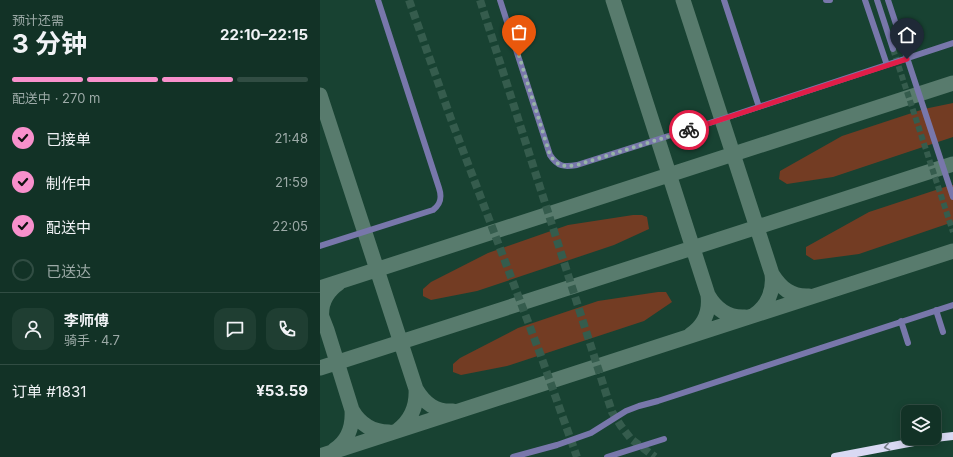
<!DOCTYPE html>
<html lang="zh">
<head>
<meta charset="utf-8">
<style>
	body { margin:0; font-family:Inter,"Noto Sans SC",sans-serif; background:#1f3e32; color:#f1f3f6; height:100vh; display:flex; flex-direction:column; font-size:15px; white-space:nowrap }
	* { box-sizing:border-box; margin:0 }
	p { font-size:13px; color:#9caaa7 }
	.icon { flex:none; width:22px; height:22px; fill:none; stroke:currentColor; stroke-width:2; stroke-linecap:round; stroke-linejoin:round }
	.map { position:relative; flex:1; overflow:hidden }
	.drawer { display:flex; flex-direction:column; background:#123226; width:320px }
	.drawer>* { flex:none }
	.buttons { position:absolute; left:581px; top:405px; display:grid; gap:8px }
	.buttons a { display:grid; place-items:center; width:40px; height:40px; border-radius:8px; background:#123226; box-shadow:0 2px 10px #0003,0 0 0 1px #314d43; font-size:20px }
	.pin { position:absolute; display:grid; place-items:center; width:34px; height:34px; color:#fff; margin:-41px -17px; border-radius:50% 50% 50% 0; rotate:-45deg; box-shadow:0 0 4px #0007 }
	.pin .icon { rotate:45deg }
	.courier { position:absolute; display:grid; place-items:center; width:40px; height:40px; margin:-20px; border:3px solid #e11d48; border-radius:50%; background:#fff; color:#222; box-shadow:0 1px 5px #0007 }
	.summary em { font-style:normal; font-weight:700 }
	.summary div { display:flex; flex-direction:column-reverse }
	.summary { display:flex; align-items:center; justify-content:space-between; height:68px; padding:0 12px }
	h1 { font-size:26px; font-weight:700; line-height:30px }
	.bar { display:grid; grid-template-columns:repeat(4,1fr); gap:6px 4px; align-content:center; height:48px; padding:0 12px }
	.bar i { height:5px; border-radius:3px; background:#314d43 }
	.bar .current { background:#f890cc }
	.bar p { grid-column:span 4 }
	.line { display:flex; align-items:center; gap:10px; padding:0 12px; border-top:1px solid #314d43 }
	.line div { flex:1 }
	.round { display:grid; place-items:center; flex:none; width:42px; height:42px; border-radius:12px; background:#1f3e32 }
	ol { padding:0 12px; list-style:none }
	li { display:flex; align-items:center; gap:12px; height:44px }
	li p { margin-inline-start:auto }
	li .icon { padding:4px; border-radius:50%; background:#f890cc; color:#111; stroke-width:4 }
	li:last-child { color:#9caaa7 }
	li i { width:22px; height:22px; border:2px solid #314d43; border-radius:50% }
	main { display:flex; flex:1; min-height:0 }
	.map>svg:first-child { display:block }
	.green { fill:#733c23 }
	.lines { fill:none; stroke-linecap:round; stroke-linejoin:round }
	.taxiway { stroke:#587b6d; stroke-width:15 }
	.minor-tunnel { stroke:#355c4d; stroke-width:6; stroke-dasharray:6 3; stroke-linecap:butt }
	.highway-tunnel { stroke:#355c4d; stroke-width:8; stroke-dasharray:8 4; stroke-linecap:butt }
	.minor { stroke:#7877ab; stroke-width:6 }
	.highway { stroke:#d9d9f3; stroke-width:8 }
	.oneway { stroke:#767e88 }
	.done { stroke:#97b4a8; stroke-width:4; stroke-dasharray:0 7.2 }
	.route { stroke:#e11d48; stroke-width:5 }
</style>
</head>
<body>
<main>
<section class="drawer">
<div class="summary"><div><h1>3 分钟</h1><p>预计还需</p></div><em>22:10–22:15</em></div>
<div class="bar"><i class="current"></i><i class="current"></i><i class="current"></i><i></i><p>配送中 · 270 m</p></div>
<ol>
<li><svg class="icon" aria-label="check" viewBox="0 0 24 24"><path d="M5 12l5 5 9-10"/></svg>已接单<p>21:48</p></li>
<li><svg class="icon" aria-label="check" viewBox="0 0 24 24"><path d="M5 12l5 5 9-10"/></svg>制作中<p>21:59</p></li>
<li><svg class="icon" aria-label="check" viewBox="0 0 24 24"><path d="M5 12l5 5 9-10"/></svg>配送中<p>22:05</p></li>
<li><i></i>已送达</li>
</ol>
<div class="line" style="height:72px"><a class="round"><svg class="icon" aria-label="person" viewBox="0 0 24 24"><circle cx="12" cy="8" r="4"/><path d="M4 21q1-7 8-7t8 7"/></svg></a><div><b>李师傅</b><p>骑手 · 4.7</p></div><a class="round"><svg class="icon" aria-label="chat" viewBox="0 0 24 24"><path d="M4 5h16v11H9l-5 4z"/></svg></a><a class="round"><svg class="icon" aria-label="phone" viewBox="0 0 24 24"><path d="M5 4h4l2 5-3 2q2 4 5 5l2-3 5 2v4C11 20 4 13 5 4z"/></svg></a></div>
<div class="line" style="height:52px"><div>订单 #1831</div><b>¥53.59</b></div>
</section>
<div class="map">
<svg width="633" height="457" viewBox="0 0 633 457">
	<rect width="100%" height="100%" fill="#184232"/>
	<path class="green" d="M633,103V137L513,177L467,184L459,179L460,171L522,136L604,109Z
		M631,185H633V222L539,254L494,260L486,255V247L549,212Z
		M313,215H322L327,217L329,229L294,245L157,291L111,300L103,296V289L111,282L168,253L248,225Z
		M338,292H346L352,302L324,321L187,366L141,375L133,372V364L140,358L198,328L278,301Z"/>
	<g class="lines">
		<path class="taxiway" d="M293,0L388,295C396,309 408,318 425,317
			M363,0L452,274C454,290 448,306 434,315
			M0,95L96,389C105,404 116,412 133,411
			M452,274C461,288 471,297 489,296
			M0,288L633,83
			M0,312L7,330L32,410C40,424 52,432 69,432
			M2,319C0,304 6,292 19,283
			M370,335C384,326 390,311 388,295
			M0,368L633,164
			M78,430C91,420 97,406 96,389
			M14,450C28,441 33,426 32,410
			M0,456L633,251"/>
		<path class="minor-tunnel" d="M573,49L633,232"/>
		<path class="highway-tunnel" d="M89,0L131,119L221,356L257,457
			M160,0L292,412L301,426L311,439L335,457"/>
		<path class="minor" d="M180,0L230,155C238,167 244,167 257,165L402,119L633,43
			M404,0L439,107
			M506,0H510
			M545,0L567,65
			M557,0L573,49
			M568,0L633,197
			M0,246L113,210C121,204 122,197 119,188L58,0
			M616,310L623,332
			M581,321L588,343
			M193,457L237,445L271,433L306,411L319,406L338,401L633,305
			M287,457L344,439"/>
		<path class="highway" d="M515,457L615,438L633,436"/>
	</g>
	<defs><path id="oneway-chevron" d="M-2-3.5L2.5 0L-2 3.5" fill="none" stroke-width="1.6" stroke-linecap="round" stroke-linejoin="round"/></defs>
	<use class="oneway" href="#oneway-chevron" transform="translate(567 447) rotate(169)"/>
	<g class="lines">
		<path class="done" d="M199,56L230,155C238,167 244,167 257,165L369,130"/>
		<path class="route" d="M369,130L587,59"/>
	</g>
</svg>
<div class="buttons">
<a><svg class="icon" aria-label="layers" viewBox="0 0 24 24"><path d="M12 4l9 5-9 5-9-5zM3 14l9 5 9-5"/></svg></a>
</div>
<div class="pin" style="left:199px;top:56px;background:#ea580c"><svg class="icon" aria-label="bag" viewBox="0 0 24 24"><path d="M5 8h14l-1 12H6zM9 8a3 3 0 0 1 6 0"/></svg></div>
<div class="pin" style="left:587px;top:59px;background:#1f2937"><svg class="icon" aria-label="home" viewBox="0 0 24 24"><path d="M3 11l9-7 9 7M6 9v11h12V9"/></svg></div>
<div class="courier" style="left:369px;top:130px"><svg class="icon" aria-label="bike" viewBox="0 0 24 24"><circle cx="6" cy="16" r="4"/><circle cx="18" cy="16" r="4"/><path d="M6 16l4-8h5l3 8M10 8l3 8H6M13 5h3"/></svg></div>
</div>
</main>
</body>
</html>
